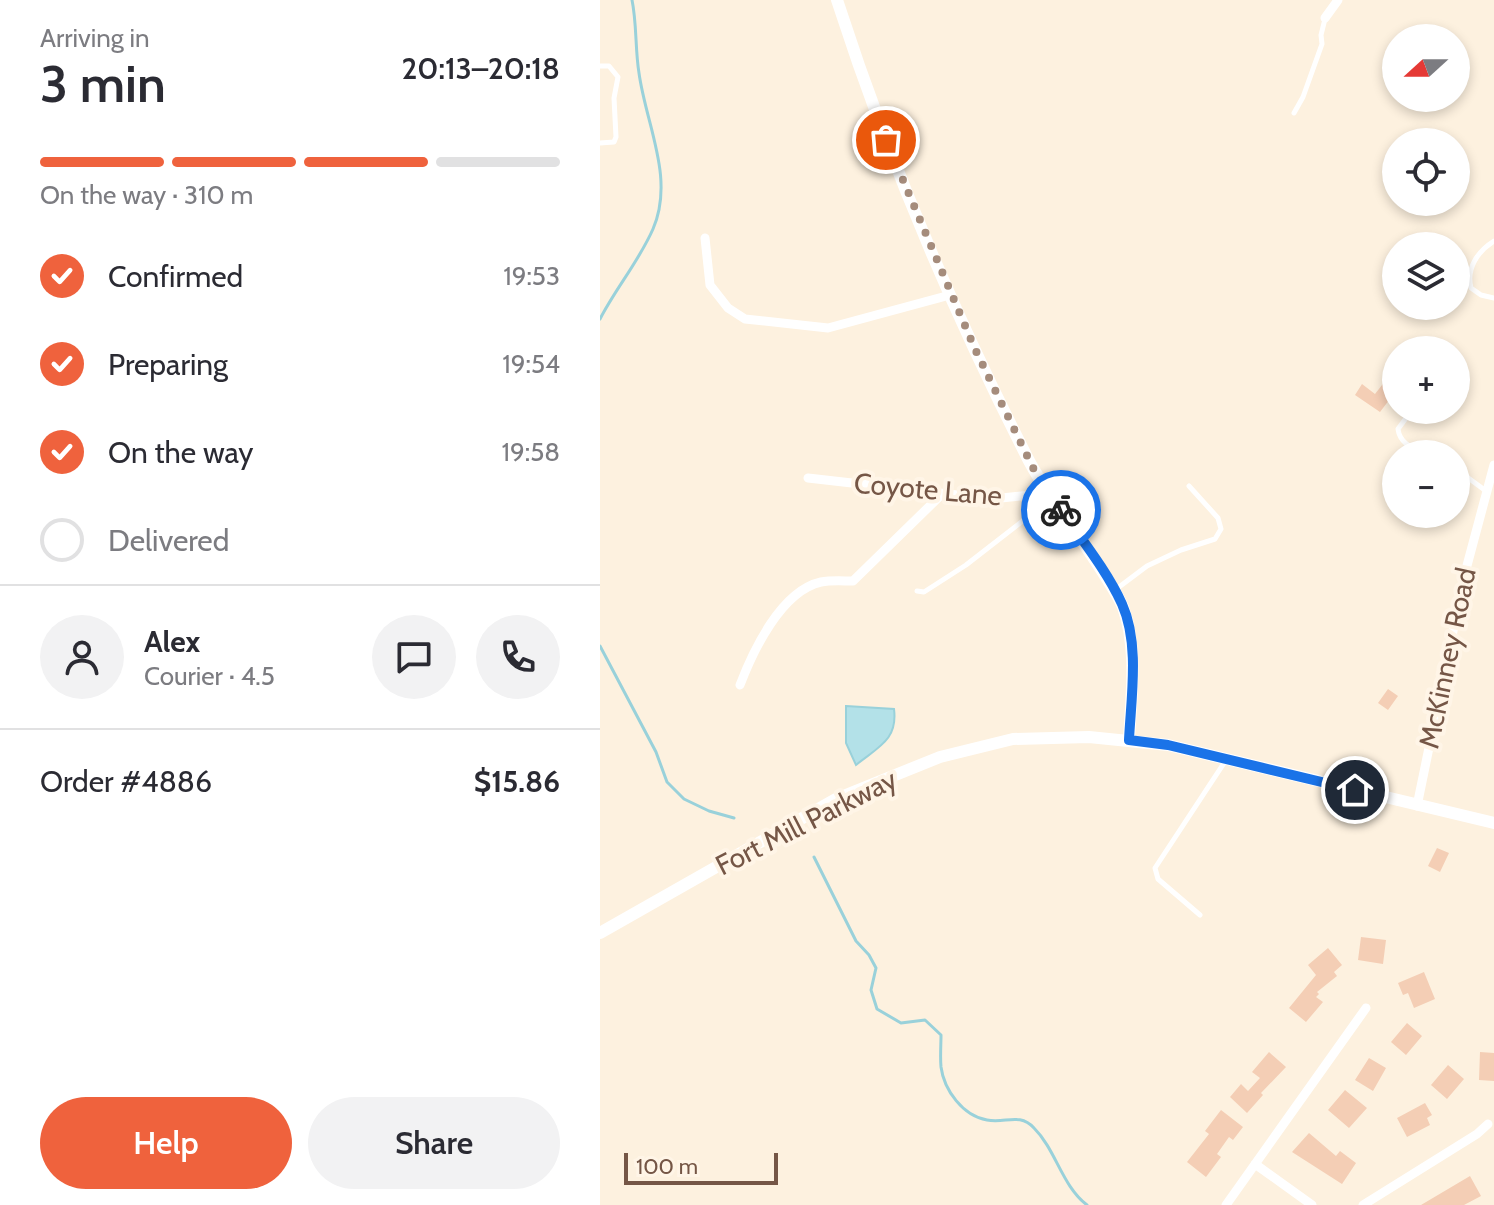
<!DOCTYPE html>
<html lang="en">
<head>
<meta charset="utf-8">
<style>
	body { margin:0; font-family:Cabin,sans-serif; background:#f2f2f3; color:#2b2b33; height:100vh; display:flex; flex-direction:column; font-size:30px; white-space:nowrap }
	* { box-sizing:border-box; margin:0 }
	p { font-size:26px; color:#7c7c81 }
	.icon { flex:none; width:44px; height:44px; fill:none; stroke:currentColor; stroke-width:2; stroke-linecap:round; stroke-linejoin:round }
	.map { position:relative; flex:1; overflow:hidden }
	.details { display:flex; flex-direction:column; background:#fff; width:600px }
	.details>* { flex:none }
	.needle { width:52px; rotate:249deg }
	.tools { position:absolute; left:782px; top:24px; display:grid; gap:16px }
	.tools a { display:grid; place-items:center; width:88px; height:88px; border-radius:50%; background:#fff; box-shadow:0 4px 12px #0003; font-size:40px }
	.scale { position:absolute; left:24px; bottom:20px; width:154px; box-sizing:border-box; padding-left:8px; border:4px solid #755646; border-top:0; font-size:22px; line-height:28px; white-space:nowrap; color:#755646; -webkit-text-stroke:6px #fff5e7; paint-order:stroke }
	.pin { position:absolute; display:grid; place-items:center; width:68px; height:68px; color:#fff; margin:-34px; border:4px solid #fff; border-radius:50%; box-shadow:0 2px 8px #0007 }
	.courier { position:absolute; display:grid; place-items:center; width:80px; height:80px; margin:-40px; border:6px solid #1a73e8; border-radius:50%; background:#fff; color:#222; box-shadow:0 2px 10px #0007 }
	.overview em { font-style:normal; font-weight:600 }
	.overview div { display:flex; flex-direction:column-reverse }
	.overview { display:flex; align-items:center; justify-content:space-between; height:136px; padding:0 40px }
	h1 { font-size:52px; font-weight:600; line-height:60px }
	.bar { display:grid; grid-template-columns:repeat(4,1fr); gap:12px 8px; align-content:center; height:96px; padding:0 40px }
	.bar i { height:10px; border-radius:6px; background:#e1e1e2 }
	.bar .current { background:#ef623d }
	.bar p { grid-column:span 4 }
	.line { display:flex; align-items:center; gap:20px; padding:0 40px; border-top:2px solid #e1e1e2 }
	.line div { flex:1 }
	.round { display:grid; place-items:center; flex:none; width:84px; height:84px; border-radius:42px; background:#f2f2f3 }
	ol { padding:0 40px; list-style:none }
	li { display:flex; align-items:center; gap:24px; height:88px }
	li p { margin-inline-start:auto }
	li .icon { padding:8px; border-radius:50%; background:#ef623d; color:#fff; stroke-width:4 }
	li:last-child { color:#7c7c81 }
	li i { width:44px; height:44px; border:4px solid #e1e1e2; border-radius:50% }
	.primary-button { display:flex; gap:16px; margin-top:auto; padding:16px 40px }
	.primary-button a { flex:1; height:92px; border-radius:48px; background:#ef623d; color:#fff; font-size:32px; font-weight:600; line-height:92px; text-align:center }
	.primary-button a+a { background:#f2f2f3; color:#2b2b33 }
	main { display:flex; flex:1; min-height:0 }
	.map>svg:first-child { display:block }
	.water { fill:#b3e1e8; stroke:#99d1da; stroke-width:2 }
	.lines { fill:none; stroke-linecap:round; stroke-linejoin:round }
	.stream { stroke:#99d1da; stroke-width:3 }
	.building { fill:#f4ceb5 }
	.lane { stroke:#fff; stroke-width:5 }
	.street { stroke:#fff; stroke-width:9 }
	.secondary { stroke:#fff; stroke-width:12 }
	.done { stroke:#a58c7c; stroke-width:8; stroke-dasharray:0 14.4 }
	.route { stroke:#1a73e8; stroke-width:10 }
	.labels { text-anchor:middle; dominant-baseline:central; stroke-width:8; stroke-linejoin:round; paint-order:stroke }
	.street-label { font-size:28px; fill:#755646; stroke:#fff5e7 }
</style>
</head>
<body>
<main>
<section class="details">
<div class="overview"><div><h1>3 min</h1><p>Arriving in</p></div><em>20:13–20:18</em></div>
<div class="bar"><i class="current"></i><i class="current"></i><i class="current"></i><i></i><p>On the way · 310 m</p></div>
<ol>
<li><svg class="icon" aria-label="check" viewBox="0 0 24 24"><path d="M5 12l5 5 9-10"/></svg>Confirmed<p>19:53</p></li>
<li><svg class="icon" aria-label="check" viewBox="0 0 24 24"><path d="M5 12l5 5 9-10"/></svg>Preparing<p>19:54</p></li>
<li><svg class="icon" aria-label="check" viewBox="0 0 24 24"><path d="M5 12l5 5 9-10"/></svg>On the way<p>19:58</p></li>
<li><i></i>Delivered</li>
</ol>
<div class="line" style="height:144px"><a class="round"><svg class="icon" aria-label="person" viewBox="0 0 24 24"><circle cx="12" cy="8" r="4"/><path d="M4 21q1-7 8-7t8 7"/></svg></a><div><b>Alex</b><p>Courier · 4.5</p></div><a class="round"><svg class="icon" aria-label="chat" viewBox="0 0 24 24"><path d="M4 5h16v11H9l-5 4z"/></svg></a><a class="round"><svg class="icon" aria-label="phone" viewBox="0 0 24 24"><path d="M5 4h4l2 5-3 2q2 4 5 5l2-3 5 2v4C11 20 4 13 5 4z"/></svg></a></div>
<div class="line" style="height:104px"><div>Order #4886</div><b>$15.86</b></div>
<div class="primary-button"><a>Help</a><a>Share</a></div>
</section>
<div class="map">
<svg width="894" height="1205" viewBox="0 0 894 1205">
	<rect width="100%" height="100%" fill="#fdf1df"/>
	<path class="water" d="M246,706L294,709C298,740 278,747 256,765L246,743Z"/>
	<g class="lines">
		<path class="stream" d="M0,319C16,288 39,261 53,229C75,178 46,125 39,73C35,49 37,24 32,0
			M0,646L56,752L67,782L84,799L109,811L134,818
			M214,857L256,941L269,955L276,968L271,990L277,1009L301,1023L325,1020L341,1035C341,1045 340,1057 341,1067C344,1090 363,1116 387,1120C405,1124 419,1112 434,1128C456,1150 462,1186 487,1205"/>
	</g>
	<path class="building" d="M789,376L796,382V391L780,412L755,395L762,384L775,394Z
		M788,689L798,696L788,710L778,703Z
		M837,848L849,853L840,872L828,866Z
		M761,937L786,940L783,964L758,960Z
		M728,948L742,965L734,972L737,976L717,992L719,994L716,997L723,1002L706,1022L689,1008L716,975L708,965Z
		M824,972L835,999L814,1008L808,993L803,995L798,983Z
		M807,1023L822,1036L806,1055L791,1042Z
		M669,1052L686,1067L661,1093L663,1095L647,1113L630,1097L641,1084L648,1091L660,1078L652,1072Z
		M880,1052L894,1053V1081L879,1080Z
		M769,1058L786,1068L773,1091L755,1080Z
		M848,1065L864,1079L847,1099L831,1085Z
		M745,1090L767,1108L749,1128L728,1110Z
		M825,1103L832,1115L827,1118L830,1125L807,1137L797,1118Z
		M621,1110L643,1127L633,1140L629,1137L617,1154L621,1157L606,1177L587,1162L609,1134L605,1131Z
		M709,1133L736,1156L740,1151L756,1163L742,1184L692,1152Z
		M870,1176L881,1196L864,1205H821Z"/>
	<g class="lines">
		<path class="lane" d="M0,66H9L18,77L14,98L16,137L14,142L0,143
			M694,113L703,97L722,44L721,35L725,19
			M894,241C878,251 866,268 871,288L881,295L894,298
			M812,410L798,429C800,445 814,448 828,454
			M856,469L886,491
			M515,590L547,566L581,550L615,539L621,529L618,518L589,486
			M317,591L324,592L366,565L451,499
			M600,915L558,879L555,868L626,760"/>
		<path class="street" d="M725,18L738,0
			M105,238L110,285L128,308L145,319L228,328L350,295
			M208,478L392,499L448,493
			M140,685C153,651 181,591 221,582C231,580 243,581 253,581L342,494
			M817,806L865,573L894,465
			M655,1164L712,1205
			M626,1205L766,1008
			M763,1205L877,1134L888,1124"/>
		<path class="secondary" d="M237,0C288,158 353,312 428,459C449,499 478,533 502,571C509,582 518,595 523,607C538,649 531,698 529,740
			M0,933L236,799L340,757L413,739L489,737L568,745L894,823"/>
	</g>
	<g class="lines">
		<path class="done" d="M286,140L375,349L438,478L461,510"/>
		<path class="route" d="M461,510C482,540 507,571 522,604C540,644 531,698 529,740L568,745L755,790"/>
	</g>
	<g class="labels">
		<g class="street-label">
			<text transform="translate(328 489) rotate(5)">Coyote Lane</text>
			<text transform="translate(847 658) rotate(-78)">McKinney Road</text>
			<text transform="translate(206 822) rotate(-27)">Fort Mill Parkway</text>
		</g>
	</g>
</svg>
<div class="tools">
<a><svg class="needle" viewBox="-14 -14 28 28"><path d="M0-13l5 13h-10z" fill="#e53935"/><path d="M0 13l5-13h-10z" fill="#7c7c81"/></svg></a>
<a><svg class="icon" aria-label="locate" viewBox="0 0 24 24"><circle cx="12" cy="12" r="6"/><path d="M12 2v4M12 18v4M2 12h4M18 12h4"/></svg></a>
<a><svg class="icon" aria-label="layers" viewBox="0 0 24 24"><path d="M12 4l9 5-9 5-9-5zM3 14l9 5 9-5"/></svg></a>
<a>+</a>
<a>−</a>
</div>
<div class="scale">100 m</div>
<div class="pin" style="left:286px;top:140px;background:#ea580c"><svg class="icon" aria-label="bag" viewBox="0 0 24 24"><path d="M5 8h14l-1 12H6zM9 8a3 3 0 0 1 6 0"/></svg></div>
<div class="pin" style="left:755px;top:790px;background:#1f2937"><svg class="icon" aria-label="home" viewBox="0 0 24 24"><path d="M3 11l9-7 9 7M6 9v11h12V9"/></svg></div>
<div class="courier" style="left:461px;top:510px"><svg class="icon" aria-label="bike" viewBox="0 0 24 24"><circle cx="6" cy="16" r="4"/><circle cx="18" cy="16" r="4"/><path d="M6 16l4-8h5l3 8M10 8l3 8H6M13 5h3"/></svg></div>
</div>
</main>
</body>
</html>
